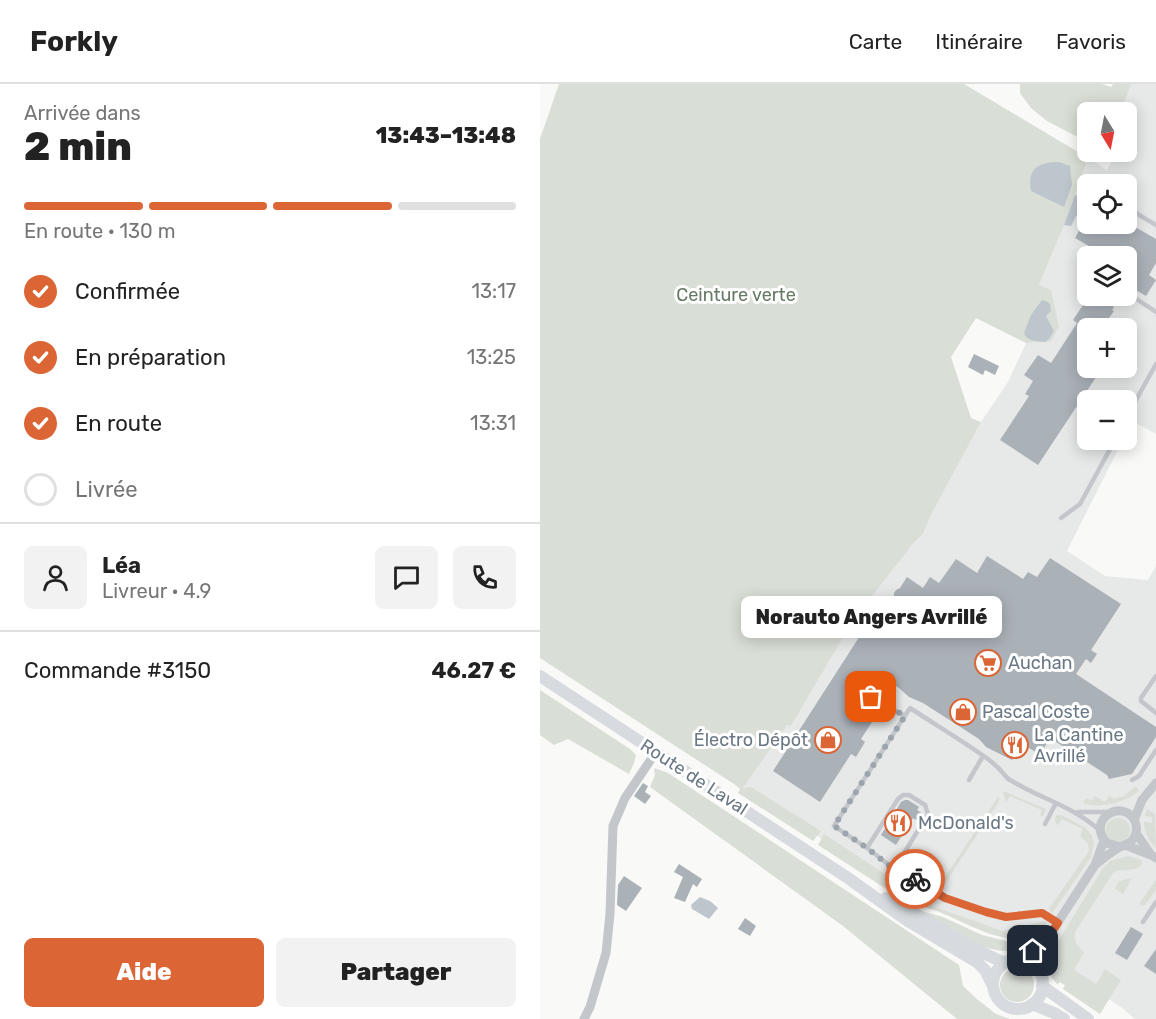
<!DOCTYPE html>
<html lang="fr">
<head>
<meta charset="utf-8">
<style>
	body { margin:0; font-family:Rubik,sans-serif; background:#f2f2f2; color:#222; height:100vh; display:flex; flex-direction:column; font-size:22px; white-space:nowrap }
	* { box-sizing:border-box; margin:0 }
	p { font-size:20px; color:#767676 }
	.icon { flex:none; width:33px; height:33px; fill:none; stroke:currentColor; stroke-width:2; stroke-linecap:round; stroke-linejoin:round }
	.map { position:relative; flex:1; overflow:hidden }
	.sheet { display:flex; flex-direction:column; background:#fff; width:540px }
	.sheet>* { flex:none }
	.needle { width:39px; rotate:170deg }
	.fabs { position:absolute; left:537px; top:18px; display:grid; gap:12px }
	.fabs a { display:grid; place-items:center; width:60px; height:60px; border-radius:9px; background:#fff; box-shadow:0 3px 15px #0003; font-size:30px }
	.pin { position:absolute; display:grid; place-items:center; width:51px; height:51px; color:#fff; margin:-26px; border-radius:12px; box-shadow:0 3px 9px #0006 }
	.courier { position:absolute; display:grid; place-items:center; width:60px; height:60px; margin:-30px; border:4px solid #db6535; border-radius:50%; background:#fff; color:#222; box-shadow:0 2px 8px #0007 }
	.bubble { position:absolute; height:42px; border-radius:9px; background:#fff; box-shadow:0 3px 15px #0003; font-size:20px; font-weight:800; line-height:42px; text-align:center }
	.summary em { font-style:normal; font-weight:800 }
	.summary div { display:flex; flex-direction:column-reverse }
	.summary { display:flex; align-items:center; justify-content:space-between; height:102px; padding:0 24px }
	h1 { font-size:39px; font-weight:800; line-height:45px }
	.bar { display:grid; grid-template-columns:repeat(4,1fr); gap:9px 6px; align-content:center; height:72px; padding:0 24px }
	.bar i { height:8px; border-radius:4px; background:#e0e0e0 }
	.bar .on { background:#db6535 }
	.bar p { grid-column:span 4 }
	.line { display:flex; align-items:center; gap:15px; padding:0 24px; border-top:2px solid #e0e0e0 }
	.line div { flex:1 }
	.round { display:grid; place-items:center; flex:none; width:63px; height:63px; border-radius:9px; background:#f2f2f2 }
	ol { padding:0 24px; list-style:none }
	li { display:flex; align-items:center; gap:18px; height:66px }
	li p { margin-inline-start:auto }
	li .icon { padding:6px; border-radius:50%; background:#db6535; color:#fff; stroke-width:4 }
	li:last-child { color:#767676 }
	li i { width:33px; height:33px; border:3px solid #e0e0e0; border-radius:50% }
	.action { display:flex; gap:12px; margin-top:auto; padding:12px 24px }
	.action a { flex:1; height:69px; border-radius:9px; background:#db6535; color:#fff; font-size:24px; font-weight:800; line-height:69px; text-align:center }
	.action a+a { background:#f2f2f2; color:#222 }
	header { display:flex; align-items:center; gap:36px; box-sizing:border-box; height:84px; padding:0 30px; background:#fff; border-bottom:2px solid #e0e0e0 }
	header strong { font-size:28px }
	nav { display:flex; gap:33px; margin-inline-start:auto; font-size:21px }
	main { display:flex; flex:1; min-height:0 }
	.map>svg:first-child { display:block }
	.built { fill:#e7e8e8; fill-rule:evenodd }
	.green { fill:#d9ded6 }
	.water { fill:#bdc6cc }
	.building { fill:#aab1b7 }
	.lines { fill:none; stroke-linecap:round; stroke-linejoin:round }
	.lane { stroke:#c3c6ca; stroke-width:4.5 }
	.street { stroke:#c3c6ca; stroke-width:9 }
	.secondary { stroke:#d7dbdf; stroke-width:12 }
	.done { stroke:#9ca5ae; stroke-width:6; stroke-dasharray:0 10.8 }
	.route { stroke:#db6535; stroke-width:8 }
	.labels { text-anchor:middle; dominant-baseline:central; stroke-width:6; stroke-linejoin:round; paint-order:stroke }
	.park-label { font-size:18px; fill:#667964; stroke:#fff }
	.poi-label { font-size:18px; fill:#6a7886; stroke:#fff; text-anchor:start }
	.street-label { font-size:18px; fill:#6a7886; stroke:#fff }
</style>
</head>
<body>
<header>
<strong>Forkly</strong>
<nav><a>Carte</a><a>Itinéraire</a><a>Favoris</a></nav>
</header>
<main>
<section class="sheet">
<div class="summary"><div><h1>2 min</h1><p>Arrivée dans</p></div><em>13:43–13:48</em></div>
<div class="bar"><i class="on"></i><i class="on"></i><i class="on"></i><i></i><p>En route · 130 m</p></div>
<ol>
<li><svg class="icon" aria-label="check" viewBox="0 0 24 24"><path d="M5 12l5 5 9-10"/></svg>Confirmée<p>13:17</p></li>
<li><svg class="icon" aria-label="check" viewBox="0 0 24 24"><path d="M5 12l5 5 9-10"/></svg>En préparation<p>13:25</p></li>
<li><svg class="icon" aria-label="check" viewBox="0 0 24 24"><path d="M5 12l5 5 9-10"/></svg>En route<p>13:31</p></li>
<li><i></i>Livrée</li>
</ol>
<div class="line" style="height:108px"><a class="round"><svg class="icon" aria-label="person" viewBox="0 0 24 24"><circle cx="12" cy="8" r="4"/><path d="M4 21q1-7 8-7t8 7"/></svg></a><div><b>Léa</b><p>Livreur · 4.9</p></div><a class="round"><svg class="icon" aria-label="chat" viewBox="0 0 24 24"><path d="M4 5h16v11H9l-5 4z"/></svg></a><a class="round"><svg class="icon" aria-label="phone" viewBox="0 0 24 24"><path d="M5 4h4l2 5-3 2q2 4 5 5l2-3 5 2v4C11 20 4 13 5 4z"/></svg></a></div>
<div class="line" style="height:78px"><div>Commande #3150</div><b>46.27 €</b></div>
<div class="action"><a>Aide</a><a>Partager</a></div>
</section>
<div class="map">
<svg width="616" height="935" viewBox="0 0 616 935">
	<rect width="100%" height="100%" fill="#f9f9f7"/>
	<path class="built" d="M591,0H616V350L592,337L587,348L586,316H548V356H583L527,467L565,492L608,496L616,482V935H595L581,923L464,848L387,823L203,704L247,641L251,642L314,535L373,460L383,450L391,431L441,338L468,298L486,259L511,257L499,201L524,141L548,74L567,86L577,68H586L587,50L591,42L587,41L586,28H581ZM548,100H586V140H548ZM548,172H586V212H548ZM548,244H586V284H548Z"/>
	<path class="green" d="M19,0H424L548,74L524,141L499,201L511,206L519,243L511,257L486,259L436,234L411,273L431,334L441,338L391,431L383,450L373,460L314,535L251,642L247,641L203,704L211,703L281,747L273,757L198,709L200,705L194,700L0,574V55Z
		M480,0H562L571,3L573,0H591L581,28H548L547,58L507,37L491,24L480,9Z
		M0,606L90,665L96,671L94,679L89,690L28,655L14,661L0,651Z
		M114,684L128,689L419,881L423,902L438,916L456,930L470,935H417L303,842L110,703L115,691Z
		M596,702L599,707C583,719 562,725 543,719L546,714L552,717L555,712L565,718L569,712L574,715L584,712Z
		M463,707L506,725L503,732H500L502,726L470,712L466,719Z
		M458,713L460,714L458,719L402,804L399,802Z
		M607,725L614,729L615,732L616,764C609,757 604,749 604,738L612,739V733L605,732Z
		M517,731H521L546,744L552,752L554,759L551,773L513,828L512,829L509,825L549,767L548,760L540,752L543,745L522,735L518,741L516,740L515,734Z
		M566 746a12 12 0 1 1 24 0a12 12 0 1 1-24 0Z
		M284,750L380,813L376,820L357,812L278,761Z
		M588,772L601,776L602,780C597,788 584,785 575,787L573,789L535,848C533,857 537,862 544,868L534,886L556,900L565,885L581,896L560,930L523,905L525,901L519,898L518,901L512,894L509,886L510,871L563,784L570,777Z
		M592,794L583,810L575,805L579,797Z
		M616,796V806L605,821L601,822L600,820L601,817Z
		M387,810L395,815L392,822L463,847L504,837L507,839L503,846C494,844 485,852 476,854C472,855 467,854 462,853C433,847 409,828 379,822Z
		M378,826L403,833L442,851L470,858H476L496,850H501C484,869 468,870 444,863Z
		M460 901a17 17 0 1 1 34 0a17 17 0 1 1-34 0Z"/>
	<path class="water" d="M519,78L530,82L532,101L524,123L491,107C487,85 498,78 519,78Z
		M535,111L546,115L545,119L547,122L546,127L542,133L536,132L531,142L524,141Z
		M502,216L506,217L510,220L511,227L506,232L514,247L509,255L506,258C497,257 487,258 484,249L491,231Z
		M160,813L170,817L178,824L169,835L152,825L151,821Z"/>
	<path class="building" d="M543,140H590L616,155V179L609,191L616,196L606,212L586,200V172H566L535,154Z
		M549,212H556L574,223L572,226L574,227L569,234L576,238L572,244H548V284H562L498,381L460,356L489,312L485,310L493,297L484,291L498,271L511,279L537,239L533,236Z
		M434,270L459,282L455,291L445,286L443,291L428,283Z
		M447,472L483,495L488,488L497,493L510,474L581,520L551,566L557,570L551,579L546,575L536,590L616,643V653L592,690L569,695L567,691L510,654L500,671L483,660L472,676L446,663L439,655L383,619L369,613L359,604L334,588L318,613L339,627L321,655L325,658L316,673L311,670L280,718L233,687L325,544L339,553L345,544V539L349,538L360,521L354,514V509L356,506L360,504L367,493L383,504L390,493L399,499L416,475L437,489Z
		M103,699L108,702L105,708L111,712L105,720L94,712Z
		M365,716H368L379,723L377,726L383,730L378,737L373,734L356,761L341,751L361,718Z
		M139,780L162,795L157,803L153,800L145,818L134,814L143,793L134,788Z
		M84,792L102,804L86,827L77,821L78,801Z
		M205,834L216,842L210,852L198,845Z
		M591,843L603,850L587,876L575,869Z
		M616,865V890L604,882Z"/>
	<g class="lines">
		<path class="lane" d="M586,123L616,141
			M586,208L616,228
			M586,334L616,280
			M521,434L540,420L575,356
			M616,592L601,614V617L616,629
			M331,613L365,632
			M429,696L443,672
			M592,696L599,692L616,666
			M538,728H568
			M505,740L516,719
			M327,764L358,715L363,711H369L385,721L388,730L358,779V781L367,790L410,816L466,833L502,829L517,839
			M367,790L353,784L327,764L294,742L370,624C396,641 423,657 448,675C453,679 458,683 462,688C465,691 467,695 472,697C501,715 535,723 560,747
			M603,838L616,818"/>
		<path class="street" d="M594,736L602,716L616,699
			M596,749L611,771
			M585,761L611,771L616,774
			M555,781C562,775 570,769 578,764C583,761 589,761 593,755C597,750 597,743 595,737C583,713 545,736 567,759L580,763
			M480,875L493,867L507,854
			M499,888L509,852L555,781L564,756
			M44,935L50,923L66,869L70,830L73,742L85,714L116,668"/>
		<path class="secondary" d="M0,592L308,794L368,837L437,878L445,886L453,902
			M346,814C387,834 423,862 465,879
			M453 900a25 25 0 1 1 50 0a25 25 0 1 1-50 0Z
			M502,902L548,935
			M492,920L514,929L524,935"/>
	</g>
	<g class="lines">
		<path class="done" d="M331,613L365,632L294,742L327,764L352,784L367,790L375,795"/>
		<path class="route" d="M375,795L405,814L446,828L466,833L502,829L518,839L509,852L493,867"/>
	</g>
	<defs>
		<symbol id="supermarket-ring" viewBox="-11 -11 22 22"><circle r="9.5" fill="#fff" stroke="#db6535" stroke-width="1.5"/><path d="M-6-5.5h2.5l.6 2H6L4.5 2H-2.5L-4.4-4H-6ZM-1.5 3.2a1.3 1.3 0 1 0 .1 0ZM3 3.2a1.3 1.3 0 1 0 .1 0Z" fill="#db6535"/></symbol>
		<symbol id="shop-ring" viewBox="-11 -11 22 22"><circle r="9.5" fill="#fff" stroke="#db6535" stroke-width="1.5"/><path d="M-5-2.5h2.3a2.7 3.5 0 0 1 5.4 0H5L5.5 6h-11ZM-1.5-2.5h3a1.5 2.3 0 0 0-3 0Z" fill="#db6535"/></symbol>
		<symbol id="restaurant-ring" viewBox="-11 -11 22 22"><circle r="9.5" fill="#fff" stroke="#db6535" stroke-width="1.5"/><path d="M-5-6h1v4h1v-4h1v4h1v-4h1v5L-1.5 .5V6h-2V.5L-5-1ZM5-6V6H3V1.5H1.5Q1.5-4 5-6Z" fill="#db6535"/></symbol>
	</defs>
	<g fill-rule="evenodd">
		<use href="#supermarket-ring" x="433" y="564" width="30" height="30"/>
		<use href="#shop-ring" x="408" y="613" width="30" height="30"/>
		<use href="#shop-ring" x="273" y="641" width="30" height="30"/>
		<use href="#restaurant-ring" x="460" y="646" width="30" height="30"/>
		<use href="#restaurant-ring" x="343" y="724" width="30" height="30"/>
	</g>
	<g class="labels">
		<g class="park-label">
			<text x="196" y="211">Ceinture verte</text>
		</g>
		<g class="poi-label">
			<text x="468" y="579">Auchan</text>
			<text x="442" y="628">Pascal Coste</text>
			<text x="494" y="651">La Cantine<tspan x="494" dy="21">Avrillé</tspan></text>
			<text x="268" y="656" text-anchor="end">Électro Dépôt</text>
			<text x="378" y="739">McDonald's</text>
		</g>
		<g class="street-label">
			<text transform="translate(154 693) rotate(33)">Route de Laval</text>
		</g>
	</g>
</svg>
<div class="fabs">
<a><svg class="needle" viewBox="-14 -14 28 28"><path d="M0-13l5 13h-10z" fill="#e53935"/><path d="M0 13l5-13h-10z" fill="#767676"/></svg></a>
<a><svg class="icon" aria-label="locate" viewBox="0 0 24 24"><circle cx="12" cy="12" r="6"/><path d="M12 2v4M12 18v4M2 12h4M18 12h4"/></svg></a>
<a><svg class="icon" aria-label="layers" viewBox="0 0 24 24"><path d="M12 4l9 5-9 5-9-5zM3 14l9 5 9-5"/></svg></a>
<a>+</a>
<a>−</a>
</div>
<div class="pin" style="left:331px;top:613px;background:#ea580c"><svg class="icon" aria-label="bag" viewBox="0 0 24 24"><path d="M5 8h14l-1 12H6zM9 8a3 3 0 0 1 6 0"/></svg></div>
<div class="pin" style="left:493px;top:867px;background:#1f2937"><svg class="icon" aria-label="home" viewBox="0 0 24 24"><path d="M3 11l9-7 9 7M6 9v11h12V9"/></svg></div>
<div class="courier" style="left:375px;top:795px"><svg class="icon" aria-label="bike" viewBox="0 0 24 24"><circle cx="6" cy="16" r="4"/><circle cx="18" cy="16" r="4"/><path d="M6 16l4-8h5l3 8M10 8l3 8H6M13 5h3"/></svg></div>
<div class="bubble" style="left:201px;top:512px;width:261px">Norauto Angers Avrillé</div>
</div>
</main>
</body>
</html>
